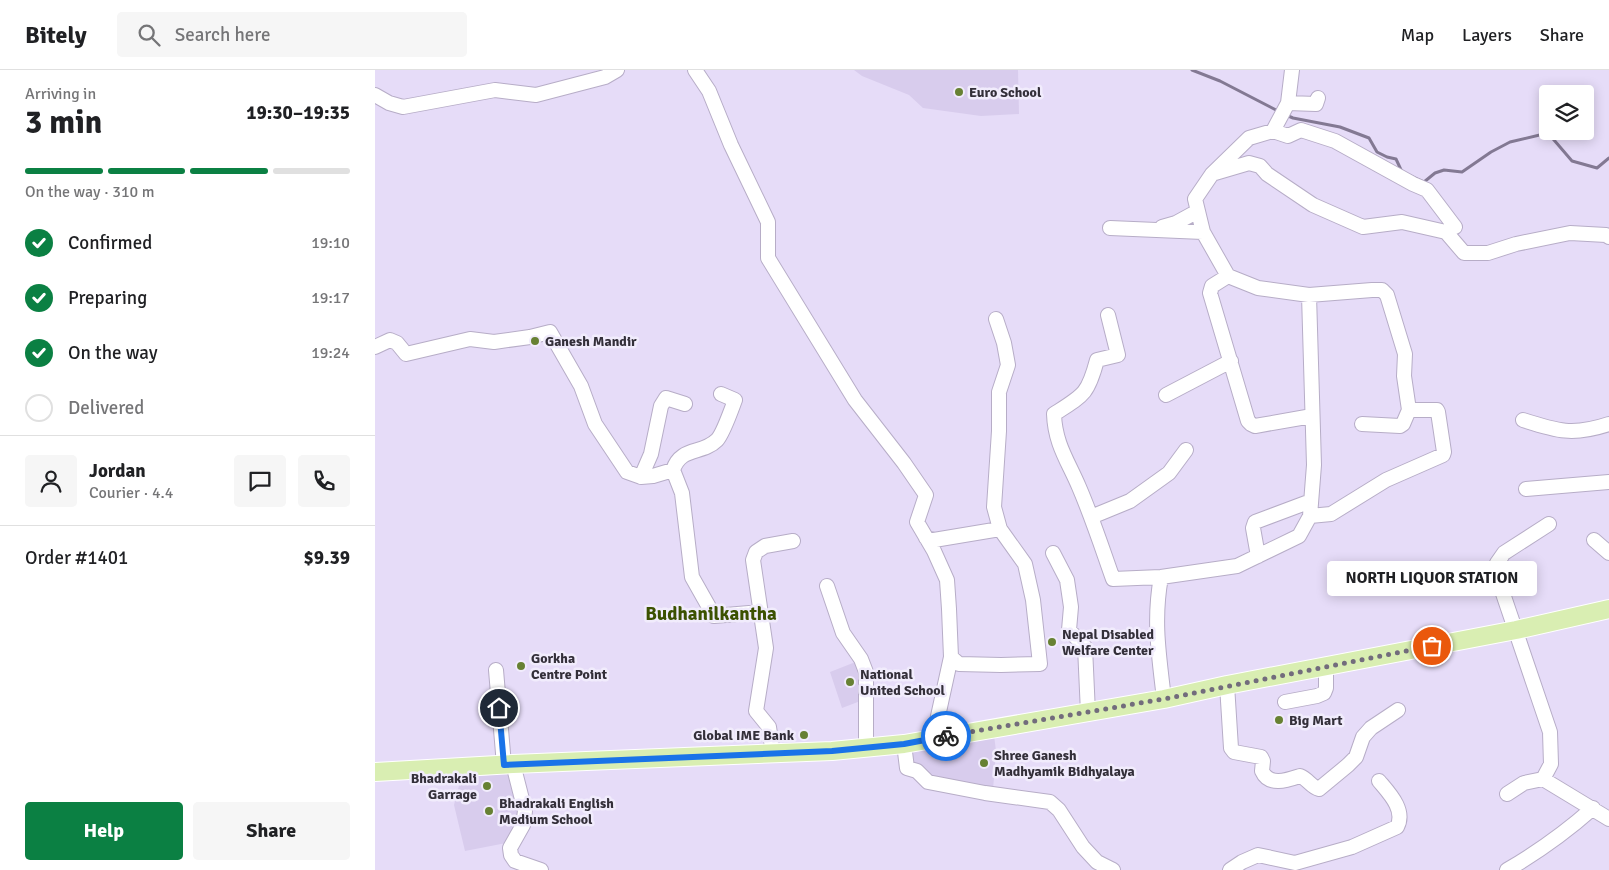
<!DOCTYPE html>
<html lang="en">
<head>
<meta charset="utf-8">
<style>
	body { margin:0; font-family:Signika,sans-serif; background:#f6f6f6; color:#202124; height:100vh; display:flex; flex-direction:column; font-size:19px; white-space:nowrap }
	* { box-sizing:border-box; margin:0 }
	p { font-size:16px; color:#757577 }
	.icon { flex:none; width:28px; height:28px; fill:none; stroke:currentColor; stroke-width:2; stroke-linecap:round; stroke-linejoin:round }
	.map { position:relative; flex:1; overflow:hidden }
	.drawer { display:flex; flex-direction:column; background:#fff; width:375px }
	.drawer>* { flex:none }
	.controls { position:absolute; left:1164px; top:15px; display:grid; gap:10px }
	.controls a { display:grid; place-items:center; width:55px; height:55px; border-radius:5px; background:#fff; box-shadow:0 2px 12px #0003; font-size:25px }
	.pin { position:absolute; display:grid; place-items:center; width:42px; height:42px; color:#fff; margin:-21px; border:2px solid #fff; border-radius:50%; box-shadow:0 1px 5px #0007 }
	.courier { position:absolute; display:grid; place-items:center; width:50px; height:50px; margin:-25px; border:4px solid #1a73e8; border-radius:50%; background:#fff; color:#222; box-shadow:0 1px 6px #0007 }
	.bubble { position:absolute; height:35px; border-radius:5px; background:#fff; box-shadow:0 2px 12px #0003; font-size:16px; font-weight:700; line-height:35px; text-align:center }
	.overview em { font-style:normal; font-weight:700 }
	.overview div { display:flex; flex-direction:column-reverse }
	.overview { display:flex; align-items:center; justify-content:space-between; height:85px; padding:0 25px }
	h1 { font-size:32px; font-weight:700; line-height:38px }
	.bar { display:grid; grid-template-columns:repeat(4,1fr); gap:8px 5px; align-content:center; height:60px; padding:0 25px }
	.bar i { height:6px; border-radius:4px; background:#e0e0e0 }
	.bar .current { background:#0b8043 }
	.bar p { grid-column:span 4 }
	.line { display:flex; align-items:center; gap:12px; padding:0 25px; border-top:1px solid #e0e0e0 }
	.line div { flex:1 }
	.round { display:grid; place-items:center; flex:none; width:52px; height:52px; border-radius:5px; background:#f6f6f6 }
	ol { padding:0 25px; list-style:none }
	li { display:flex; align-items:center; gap:15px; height:55px }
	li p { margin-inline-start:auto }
	li .icon { padding:5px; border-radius:50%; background:#0b8043; color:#fff; stroke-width:4 }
	li:last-child { color:#757577 }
	li i { width:28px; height:28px; border:2px solid #e0e0e0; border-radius:50% }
	.action { display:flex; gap:10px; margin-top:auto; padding:10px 25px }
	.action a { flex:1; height:58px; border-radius:5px; background:#0b8043; color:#fff; font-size:20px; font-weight:700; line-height:58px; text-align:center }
	.action a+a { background:#f6f6f6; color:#202124 }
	header { display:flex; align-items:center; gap:30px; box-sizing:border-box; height:70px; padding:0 25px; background:#fff; border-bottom:1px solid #e0e0e0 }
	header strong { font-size:24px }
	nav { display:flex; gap:28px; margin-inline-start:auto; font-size:18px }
	.search { width:350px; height:45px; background:#f6f6f6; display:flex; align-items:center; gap:12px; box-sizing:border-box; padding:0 18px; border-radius:5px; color:#757577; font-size:19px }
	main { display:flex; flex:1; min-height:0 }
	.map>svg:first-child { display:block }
	.built { fill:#d8cced }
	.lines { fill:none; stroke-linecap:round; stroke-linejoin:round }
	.stream { stroke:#837993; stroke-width:3 }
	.minor-casing { stroke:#b7adc7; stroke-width:16 }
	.major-casing { stroke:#fff; stroke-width:20 }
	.minor { stroke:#fff; stroke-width:14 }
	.major { stroke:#d9eeb2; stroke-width:18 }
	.done { stroke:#726c7c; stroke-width:5; stroke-dasharray:0 9 }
	.route { stroke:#1a73e8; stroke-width:6 }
	.poi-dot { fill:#678133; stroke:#f1ecfc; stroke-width:2 }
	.labels { text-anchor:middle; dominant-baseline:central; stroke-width:5; stroke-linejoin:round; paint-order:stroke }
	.poi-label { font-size:14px; font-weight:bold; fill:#332f39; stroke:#f1ecfc; text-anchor:start }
	.district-label { font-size:19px; font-weight:bold; fill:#3c5101; stroke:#f1ecfc }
</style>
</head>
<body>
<header>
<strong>Bitely</strong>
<div class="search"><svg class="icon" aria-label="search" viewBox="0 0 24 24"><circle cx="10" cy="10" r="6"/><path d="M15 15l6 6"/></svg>Search here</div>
<nav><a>Map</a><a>Layers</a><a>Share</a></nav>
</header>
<main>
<section class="drawer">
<div class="overview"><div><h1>3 min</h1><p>Arriving in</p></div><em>19:30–19:35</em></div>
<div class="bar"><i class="current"></i><i class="current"></i><i class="current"></i><i></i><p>On the way · 310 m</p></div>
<ol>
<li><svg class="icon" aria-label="check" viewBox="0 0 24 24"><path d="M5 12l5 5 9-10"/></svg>Confirmed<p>19:10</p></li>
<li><svg class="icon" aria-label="check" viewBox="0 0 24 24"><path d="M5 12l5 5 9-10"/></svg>Preparing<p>19:17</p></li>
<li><svg class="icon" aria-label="check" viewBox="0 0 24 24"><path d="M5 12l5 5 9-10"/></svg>On the way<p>19:24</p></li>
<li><i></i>Delivered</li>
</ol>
<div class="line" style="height:90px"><a class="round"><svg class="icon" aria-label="person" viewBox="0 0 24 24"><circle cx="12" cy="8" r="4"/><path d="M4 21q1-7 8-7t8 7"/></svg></a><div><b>Jordan</b><p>Courier · 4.4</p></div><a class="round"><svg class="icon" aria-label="chat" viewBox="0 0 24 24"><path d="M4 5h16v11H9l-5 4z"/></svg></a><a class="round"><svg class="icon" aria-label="phone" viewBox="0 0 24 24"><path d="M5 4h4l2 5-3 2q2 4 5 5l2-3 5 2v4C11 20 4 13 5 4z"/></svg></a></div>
<div class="line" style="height:65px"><div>Order #1401</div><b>$9.39</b></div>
<div class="action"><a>Help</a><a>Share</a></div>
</section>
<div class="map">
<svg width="1234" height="800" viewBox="0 0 1234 800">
	<rect width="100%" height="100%" fill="#e6dcf8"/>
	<path class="built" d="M479,0H643L644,44L606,46L548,38L534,25L487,6Z
		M483,591L496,627L467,638L455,602Z
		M619,665L621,681L618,720L555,710L533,696L532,677Z
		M136,703L148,747L136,772L90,781L79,735L86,708Z"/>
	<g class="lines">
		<path class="stream" d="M817,0L845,11L905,42
			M911,45L918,48L965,57L994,68L1002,82L1012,87L1021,89L1027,102L1049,112L1060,103L1069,100L1087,102L1116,82L1135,72L1173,63L1197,91L1222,98L1234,88"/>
		<defs>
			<path id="minor" d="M320,0L334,21L356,75L393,152V188L480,330L529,393L551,425L542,452L559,481L572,510L574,539L576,587L558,669
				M917,0L913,33L898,61L874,68L837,104L820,129L828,162L853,206L883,218L934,225L997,220H1007L1012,225L1030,284L1029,306L1034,340L1028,354L1025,356L987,354
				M0,25L14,33L28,37L120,20L161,25L230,7L242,0
				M913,33L941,34L943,28
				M898,61L913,66L926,60L960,71L1038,114L1052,120L1080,157
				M840,103L874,93L885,96L892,104L938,135L988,157L1027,152L1071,162L1089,183H1113L1141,174L1195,163L1231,165L1234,167
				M787,157L801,153L823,141
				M735,158L828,162
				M853,206L837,216L835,223L873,351L876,354L880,356L937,346
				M733,245L743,285L722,290C713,324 709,325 679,344C680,374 693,391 704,417C717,447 727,478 738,509L786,507L862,496L924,466L935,446L939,395L934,225
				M0,277L15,270L22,273L31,284L95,269L119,272L155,267L175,262L206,316L220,354L252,402L266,407
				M791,325L856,291
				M310,334L291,328L286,336L276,384L266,407L278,406L298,400L307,423L317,507L339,546L386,542
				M1148,350C1182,361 1198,366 1234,354
				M298,400C306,376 327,385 342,370C348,364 357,338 360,330L346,324
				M1151,419L1234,412
				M935,446L956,444L1011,410L1068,385L1069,382L1063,342L1062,340H1034
				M716,447L755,431L794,403L811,380
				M551,468L559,470L625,459L619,437L624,361V322L633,295L629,273L621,249
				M1219,470L1234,483
				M678,483L692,510L696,537L694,560L710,577L713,643
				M883,486L878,458L880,452L936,431
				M786,507C778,551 784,585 789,629
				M452,516L468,563L486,589L491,602V678
				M576,587L584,594L626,595L665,594L658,530L650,494L625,459
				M121,600L129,695
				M852,615L856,678L859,682L886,687L888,691L887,701C894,717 913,710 925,706C933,709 936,717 944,719L973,695L981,687L988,667L996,658L1023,640
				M910,632L942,626L949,623L951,618V596
				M529,674L532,698L542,701L553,712L610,723L675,732L684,740L708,777L722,792L738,800
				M398,684L394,657L381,641L391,578L378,490L381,482L390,476L418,471
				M138,694L150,741L148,755L135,778L136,785L140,791L166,800
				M1168,709L1176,694L1175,662L1121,503L1122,493L1129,483L1174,454
				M1132,724L1149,713L1168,709L1234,749
				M855,800L867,792L883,785L920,793L977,777L1022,757C1031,740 1014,723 1004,711
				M1132,800C1163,782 1191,762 1218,738"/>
			<path id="major" d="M0,702L138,694L457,681L529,674L789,629L852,615L1141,560L1234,539"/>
		</defs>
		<use href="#minor" class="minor-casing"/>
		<use href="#major" class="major-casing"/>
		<use href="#minor" class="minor"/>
		<use href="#major" class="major"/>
	</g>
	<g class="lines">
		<path class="done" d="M571,666L789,629L1057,576"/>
		<path class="route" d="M124,638L129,695L457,681L529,674L571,666"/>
	</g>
	<g class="poi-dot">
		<circle cx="584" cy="22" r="5"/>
		<circle cx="160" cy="271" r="5"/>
		<circle cx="677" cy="572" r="5"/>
		<circle cx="146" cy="596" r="5"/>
		<circle cx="475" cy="612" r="5"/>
		<circle cx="904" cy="650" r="5"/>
		<circle cx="429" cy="665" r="5"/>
		<circle cx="609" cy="693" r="5"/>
		<circle cx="112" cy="716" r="5"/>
		<circle cx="114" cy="741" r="5"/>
	</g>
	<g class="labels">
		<g class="poi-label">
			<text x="594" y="22">Euro School</text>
			<text x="170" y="271">Ganesh Mandir</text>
			<text x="687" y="564">Nepal Disabled<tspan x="687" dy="16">Welfare Center</tspan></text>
			<text x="156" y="588">Gorkha<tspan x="156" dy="16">Centre Point</tspan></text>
			<text x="485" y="604">National<tspan x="485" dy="16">United School</tspan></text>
			<text x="914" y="650">Big Mart</text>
			<text x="419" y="665" text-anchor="end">Global IME Bank</text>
			<text x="619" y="685">Shree Ganesh<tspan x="619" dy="16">Madhyamik Bidhyalaya</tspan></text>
			<text x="102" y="708" text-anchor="end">Bhadrakali<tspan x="102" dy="16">Garrage</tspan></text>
			<text x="124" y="733">Bhadrakali English<tspan x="124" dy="16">Medium School</tspan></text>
		</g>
		<g class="district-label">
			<text x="336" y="544">Budhanilkantha</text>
		</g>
	</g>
</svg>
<div class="controls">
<a><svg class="icon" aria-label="layers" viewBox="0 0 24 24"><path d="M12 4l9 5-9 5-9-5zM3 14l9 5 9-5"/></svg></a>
</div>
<div class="pin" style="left:1057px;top:576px;background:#ea580c"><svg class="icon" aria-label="bag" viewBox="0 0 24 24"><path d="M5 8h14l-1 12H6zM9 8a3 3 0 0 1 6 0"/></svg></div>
<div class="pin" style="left:124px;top:638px;background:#1f2937"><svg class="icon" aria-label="home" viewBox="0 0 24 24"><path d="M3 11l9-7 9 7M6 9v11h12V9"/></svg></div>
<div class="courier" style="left:571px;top:666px"><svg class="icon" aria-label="bike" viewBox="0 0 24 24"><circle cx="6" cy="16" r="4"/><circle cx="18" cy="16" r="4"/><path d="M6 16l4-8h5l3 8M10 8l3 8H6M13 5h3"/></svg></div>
<div class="bubble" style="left:952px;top:491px;width:210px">NORTH LIQUOR STATION</div>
</div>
</main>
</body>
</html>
